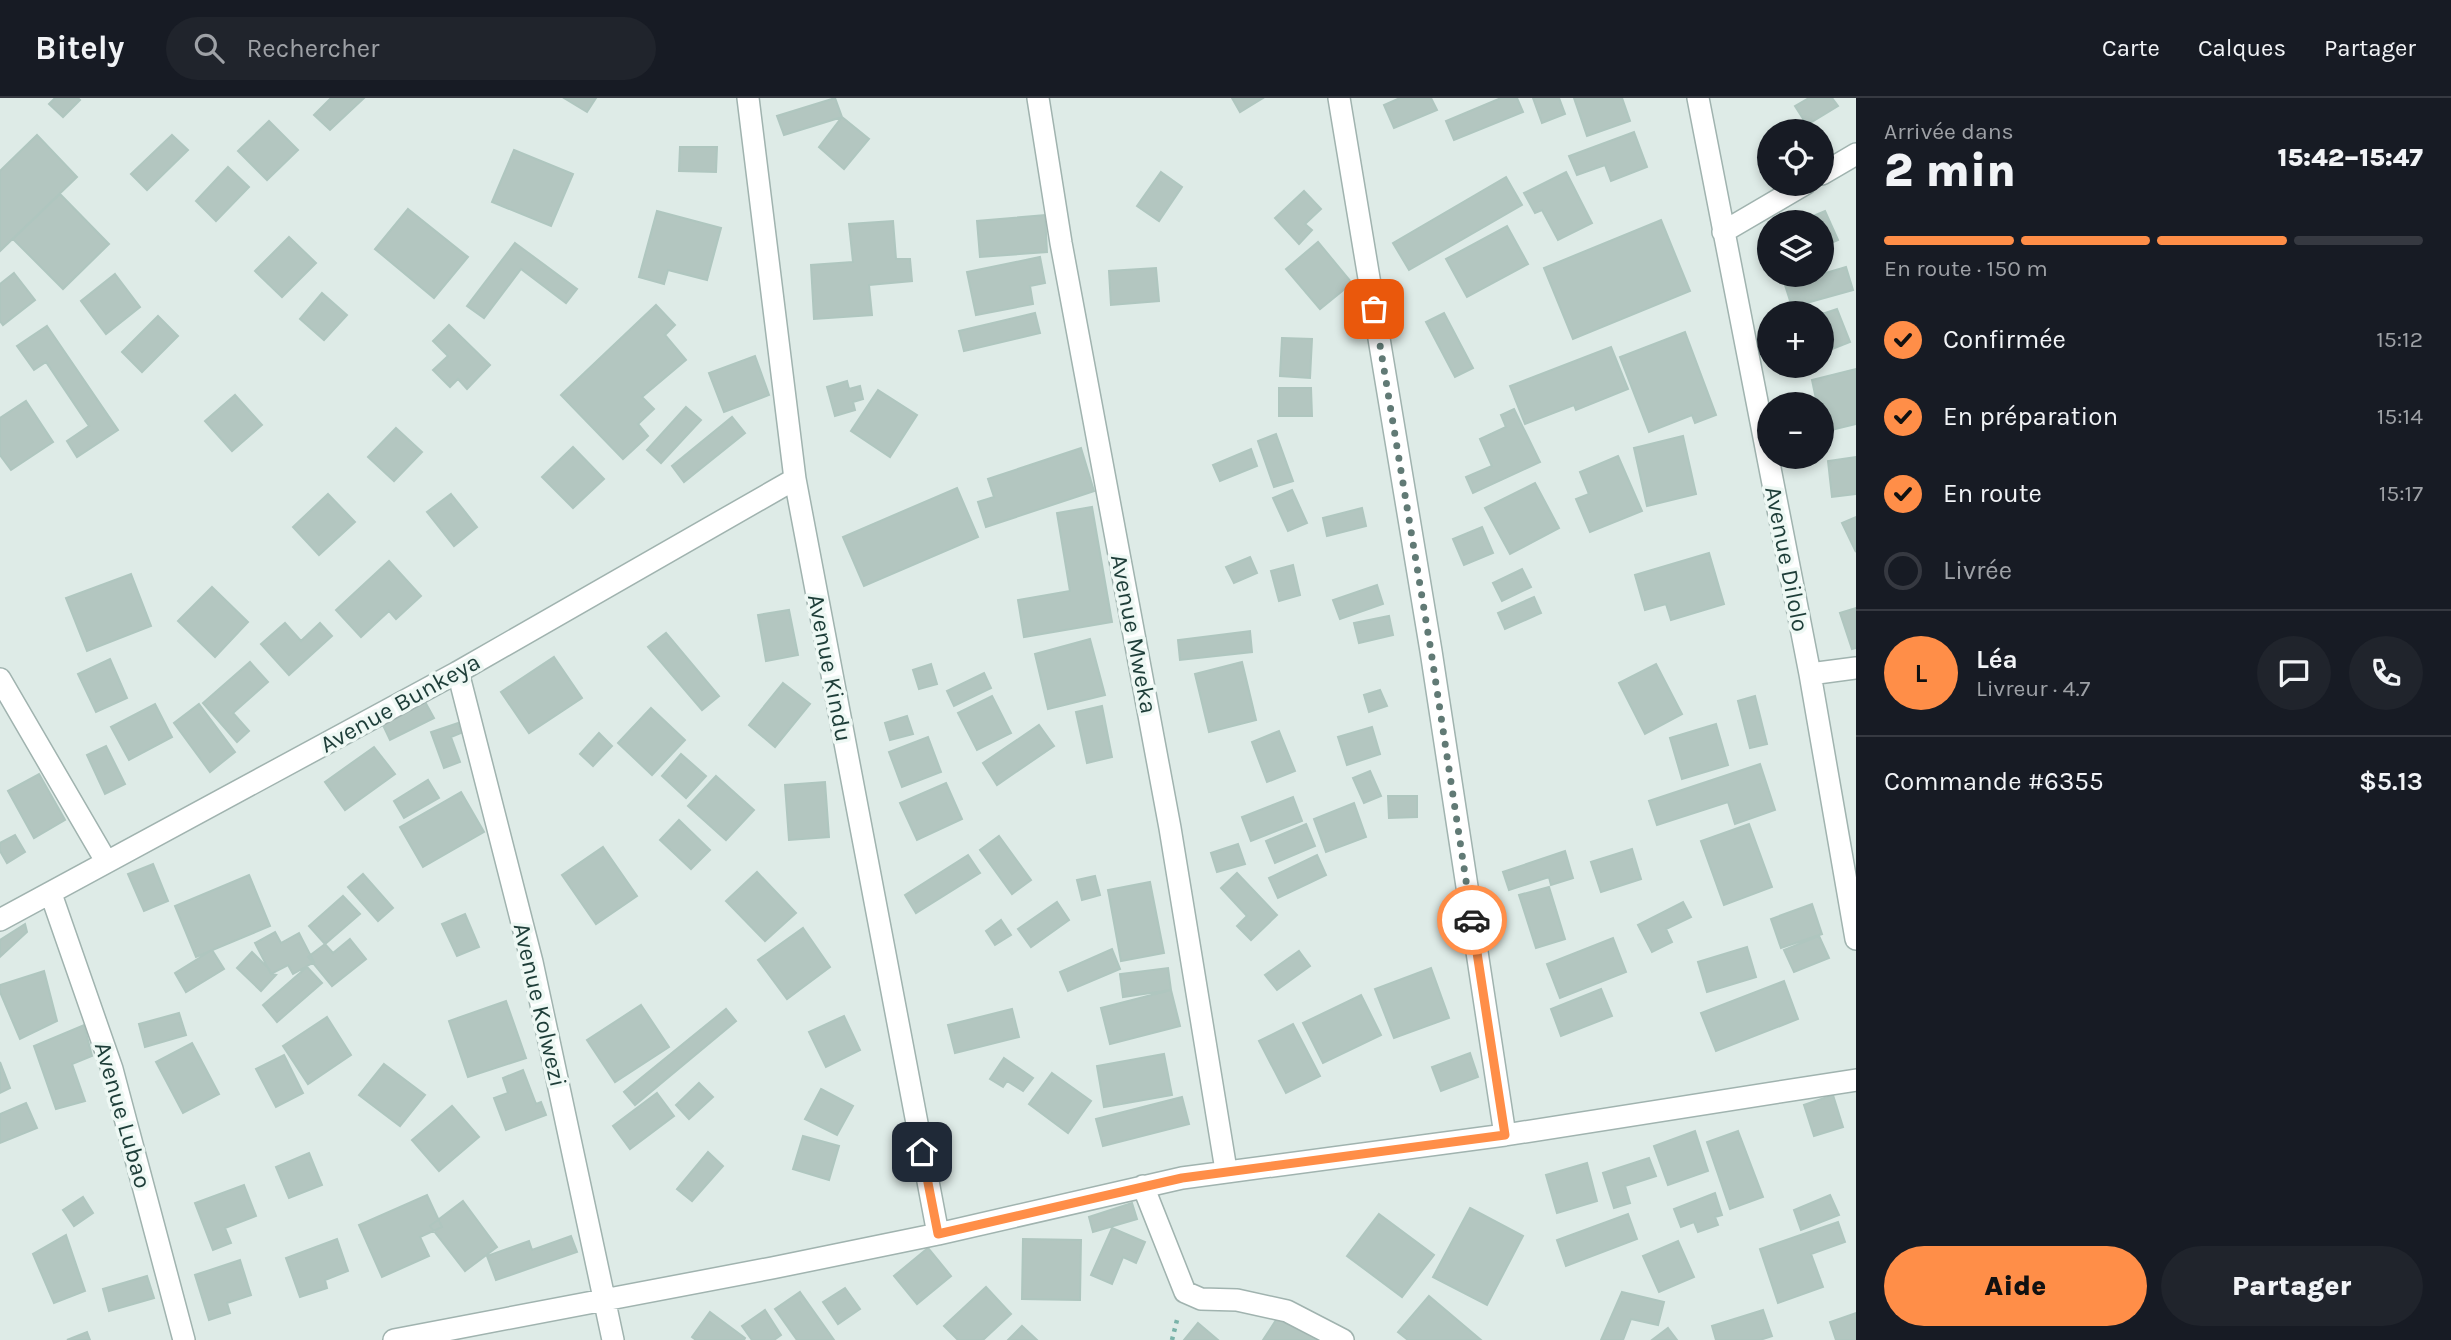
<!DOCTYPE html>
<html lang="fr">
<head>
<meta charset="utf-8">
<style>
	body { margin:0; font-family:Karla,sans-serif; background:#20242c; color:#f1f3f6; height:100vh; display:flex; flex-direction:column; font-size:26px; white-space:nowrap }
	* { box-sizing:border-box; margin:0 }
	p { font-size:23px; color:#9ea1a6 }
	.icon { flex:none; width:38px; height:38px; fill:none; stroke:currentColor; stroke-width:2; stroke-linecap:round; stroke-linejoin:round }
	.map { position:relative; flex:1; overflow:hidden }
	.details { display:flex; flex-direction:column; background:#171b24; width:595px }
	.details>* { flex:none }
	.tools { position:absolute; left:1757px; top:21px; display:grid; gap:14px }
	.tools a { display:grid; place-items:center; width:77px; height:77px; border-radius:50%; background:#171b24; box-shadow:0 4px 10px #0003; font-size:35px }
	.pin { position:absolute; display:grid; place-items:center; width:60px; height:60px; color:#fff; margin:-30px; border-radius:14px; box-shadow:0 4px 10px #0006 }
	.courier { position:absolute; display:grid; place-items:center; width:70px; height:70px; margin:-35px; border:5px solid #ff8e48; border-radius:50%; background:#fff; color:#222; box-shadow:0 2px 9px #0007 }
	.head em { font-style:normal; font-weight:800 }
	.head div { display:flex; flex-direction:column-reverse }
	.head { display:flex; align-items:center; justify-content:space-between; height:119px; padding:0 28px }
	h1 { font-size:46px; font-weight:800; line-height:52px }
	.bar { display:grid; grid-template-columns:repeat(4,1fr); gap:10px 7px; align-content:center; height:84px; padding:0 28px }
	.bar i { height:9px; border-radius:5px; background:#363941 }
	.bar .selected { background:#ff8e48 }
	.bar p { grid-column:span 4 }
	.line { display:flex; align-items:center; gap:18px; padding:0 28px; border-top:2px solid #363941 }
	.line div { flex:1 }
	.round { display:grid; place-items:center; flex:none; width:74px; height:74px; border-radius:37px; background:#20242c }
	ol { padding:0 28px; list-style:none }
	li { display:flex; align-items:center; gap:21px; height:77px }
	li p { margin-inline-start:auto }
	li .icon { padding:7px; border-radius:50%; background:#ff8e48; color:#111; stroke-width:4 }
	li:last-child { color:#9ea1a6 }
	li i { width:38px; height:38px; border:4px solid #363941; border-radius:50% }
	.action { display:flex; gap:14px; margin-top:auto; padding:14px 28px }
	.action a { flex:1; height:80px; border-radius:42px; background:#ff8e48; color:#111; font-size:28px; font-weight:800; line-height:80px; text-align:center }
	.action a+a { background:#20242c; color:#f1f3f6 }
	header { display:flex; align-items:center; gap:42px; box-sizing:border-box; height:98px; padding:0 35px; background:#171b24; border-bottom:2px solid #363941 }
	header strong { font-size:33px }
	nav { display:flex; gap:38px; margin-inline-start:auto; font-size:24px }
	.search { width:490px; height:63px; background:#20242c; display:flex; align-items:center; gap:18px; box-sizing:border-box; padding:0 24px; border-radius:38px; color:#9ea1a6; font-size:26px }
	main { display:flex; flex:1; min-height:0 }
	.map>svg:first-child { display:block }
	.building { fill:#b3c6c0; stroke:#afc6bf; stroke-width:2 }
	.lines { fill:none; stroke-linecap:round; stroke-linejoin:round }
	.minor-casing { stroke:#a0b3af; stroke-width:24 }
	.path { stroke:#7ab3a9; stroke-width:4.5; stroke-dasharray:3.5 5; stroke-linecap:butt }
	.minor { stroke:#fff; stroke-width:21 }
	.done { stroke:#617a75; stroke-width:7; stroke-dasharray:0 12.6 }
	.route { stroke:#ff8e48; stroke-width:9 }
	.labels { text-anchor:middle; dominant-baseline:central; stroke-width:7; stroke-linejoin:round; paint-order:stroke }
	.street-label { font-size:24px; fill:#1d3d38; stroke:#eef8f4 }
</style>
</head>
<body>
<header>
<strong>Bitely</strong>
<div class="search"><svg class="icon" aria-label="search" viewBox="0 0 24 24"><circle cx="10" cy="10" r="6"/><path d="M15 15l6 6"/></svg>Rechercher</div>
<nav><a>Carte</a><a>Calques</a><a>Partager</a></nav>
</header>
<main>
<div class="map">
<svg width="1856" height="1242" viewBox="0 0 1856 1242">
	<rect width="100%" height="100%" fill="#deebe7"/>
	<path class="building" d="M55,0H78L80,2L63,19L49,6Z
		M331,0H364L330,32L314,17Z
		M564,0H596L587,14Z
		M835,0L842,19L784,37L777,18Z
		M1232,0H1263L1240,14Z
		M1400,0H1431L1437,12L1394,30L1384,7Z
		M1501,0H1517L1523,14L1454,42L1446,23Z
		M1533,0H1559L1565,16L1542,25Z
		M1574,0H1622L1630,23L1587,38Z
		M1809,0H1832L1838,8L1807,27L1795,8Z
		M842,19L869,41L844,71L819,49Z
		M269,23L298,52L267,82L238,53Z
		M1634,34L1647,69L1611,83L1605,67L1577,77L1569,58Z
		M37,37L77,79L0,153V73Z
		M172,37L188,52L147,92L131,76Z
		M680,49H717L716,74L679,73Z
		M514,52L573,76L551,128L492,104Z
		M228,69L249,89L216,123L196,103Z
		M1161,74L1182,89L1159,123L1137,108Z
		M1566,74L1592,125L1558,142L1542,112L1535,115L1524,95Z
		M1506,79L1522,107L1409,172L1393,145Z
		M1304,93L1321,111L1305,126L1312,132L1299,146L1275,120Z
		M60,96L109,146L63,191L13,141Z
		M408,111L468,159L434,200L375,151Z
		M657,113L721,130L707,182L668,172L664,186L639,179Z
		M1825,113L1838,142L1822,149V124H1799Z
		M1045,117L1047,154L980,159L977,123Z
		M1661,122L1690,193L1573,241L1544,170Z
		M893,123L896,161H910L912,183L869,187L872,217L814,221L811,167L853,164L849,126Z
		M1507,128L1528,166L1467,199L1446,161Z
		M289,139L316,165L282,199L255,173Z
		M1318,144L1352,185L1320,211L1286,171Z
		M515,145L577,191L566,205L521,171L484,220L467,208Z
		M1040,159L1045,185L1030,188L1033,206L976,217L967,174Z
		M1846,169L1853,192L1792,209L1785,187Z
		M1156,170L1159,203L1111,207L1109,173Z
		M14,175L35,202L3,227L0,223V186Z
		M115,176L140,209L106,236L81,203Z
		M322,195L347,217L324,242L300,221Z
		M656,207L675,227L665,237L686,262L642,299L654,311L638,326L648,338L623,361L561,297Z
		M1837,211L1850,244L1822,255V216Z
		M1035,215L1040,235L964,253L959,233Z
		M1444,215L1473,270L1455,279L1426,224Z
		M158,218L178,238L142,274L122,254Z
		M449,227L490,267L467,291L458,281L450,289L433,272L448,258L433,243Z
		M47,228L118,332L77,359L67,343L89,328L46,264L34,272L17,248Z
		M1685,234L1716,317L1695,325L1692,317L1649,334L1620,259Z
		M1282,240L1312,241L1310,280L1280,278Z
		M1611,249L1628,291L1576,312L1574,307L1525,326L1510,288Z
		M755,258L769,297L724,314L709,275Z
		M1856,271V326L1823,334L1822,306H1817L1812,282Z
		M847,283L849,291L860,288L863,301L853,304L855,312L835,318L827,289Z
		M1279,290H1311L1312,318H1279Z
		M878,292L917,317L890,359L851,333Z
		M235,297L262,327L232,353L205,323Z
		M26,303L53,344L11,372L0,357V320Z
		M686,309L701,322L661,365L647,352Z
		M1514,311L1540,364L1473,395L1466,379L1492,368L1480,341L1506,329L1501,317Z
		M732,319L745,335L684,384L672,368Z
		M396,330L422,354L394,383L368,359Z
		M1276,336L1293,383L1274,389L1258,343Z
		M1683,338L1696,396L1647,408L1634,350Z
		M573,349L604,381L573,410L542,379Z
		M1081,350L1094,393L986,429L978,404L994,399L988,381Z
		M1251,351L1257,368L1220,383L1213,367Z
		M1618,358L1642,413L1590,434L1576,401L1589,396L1580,374Z
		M1856,359V396L1832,399L1828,363Z
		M1535,385L1559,430L1510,456L1485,410Z
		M957,390L978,439L864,488L843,439Z
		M1292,392L1307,425L1288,433L1273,400Z
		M328,396L355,424L319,457L293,429Z
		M451,396L477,429L454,448L427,414Z
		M1092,409L1112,524L1024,539L1018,502L1070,493L1057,415Z
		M1362,410L1366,428L1327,438L1323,420Z
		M1856,419V454L1842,425Z
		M1482,429L1493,455L1464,467L1453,441Z
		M1709,455L1724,506L1671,522L1666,506L1645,512L1635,477Z
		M1250,459L1257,475L1234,485L1226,469Z
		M389,463L421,498L396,521L389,513L361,539L336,512Z
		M1293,467L1300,497L1279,503L1271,473Z
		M1522,471L1531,489L1502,503L1493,485Z
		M131,476L151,528L87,553L66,500Z
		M1377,487L1383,506L1340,521L1333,502Z
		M212,489L248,524L215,559L178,523Z
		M1534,499L1541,515L1505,531L1498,515Z
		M1856,510V550L1852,551L1840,515Z
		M789,512L798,557L766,563L758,517Z
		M1389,518L1393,537L1359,545L1354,525Z
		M285,525L301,543L320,525L332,538L289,577L261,546Z
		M1250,533L1252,554L1180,562L1178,542Z
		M666,535L719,598L702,612L648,549Z
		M1090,541L1105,597L1048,611L1035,556Z
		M554,559L582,600L529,635L501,594Z
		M110,561L127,600L96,614L78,576Z
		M250,564L268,584L233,615L249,633L237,644L203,605Z
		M1242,564L1256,622L1209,634L1195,576Z
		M931,566L937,586L919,591L913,572Z
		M1656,566L1682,616L1645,636L1619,585Z
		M984,575L991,590L954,608L947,593Z
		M783,585L810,606L775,649L749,627Z
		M1380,592L1387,608L1369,614L1364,597Z
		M992,598L1011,635L977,652L958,615Z
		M1755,598L1767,646L1750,650L1738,603Z
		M424,602L434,620L390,642L381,623Z
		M155,606L172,639L129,662L111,629Z
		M199,606L235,654L210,674L174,625Z
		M1102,608L1112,659L1087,665L1076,614Z
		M651,610L685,642L652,677L618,645Z
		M907,618L913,636L890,642L885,625Z
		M458,625L461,635L451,639L460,664L444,670L431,634Z
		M1716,626L1728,667L1682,681L1670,640Z
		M1039,627L1054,648L997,687L983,665Z
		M1372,629L1380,656L1347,667L1338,639Z
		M1279,633L1295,673L1267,684L1252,644Z
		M599,635L612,648L593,668L580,656Z
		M928,639L941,674L902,689L889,654Z
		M106,648L125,686L105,696L87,657Z
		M374,649L395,676L345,712L325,684Z
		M681,656L706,678L686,700L662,678Z
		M1760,666L1775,712L1735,726L1728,704L1657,727L1649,703Z
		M1370,673L1381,698L1364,705L1353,680Z
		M39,676L65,722L34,740L8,693Z
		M716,678L754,712L726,742L688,708Z
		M428,682L439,700L404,720L394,703Z
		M825,684L829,739L789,742L785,687Z
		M946,685L962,721L917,742L900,705Z
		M461,694L484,734L423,769L400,729Z
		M1388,698H1417V719L1389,720Z
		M1293,699L1302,723L1251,743L1242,719Z
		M1354,705L1366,739L1326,754L1314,721Z
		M679,722L710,752L691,771L660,742Z
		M1306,726L1315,748L1275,765L1266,743Z
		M1749,726L1772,789L1724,807L1701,743Z
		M15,737L25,754L7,765L0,753V745Z
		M999,738L1031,782L1012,796L980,752Z
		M1238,746L1245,766L1217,774L1211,755Z
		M603,749L637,798L596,826L562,777Z
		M1632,751L1641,781L1601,794L1591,764Z
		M1565,753L1573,780L1551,787L1549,779L1509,792L1503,774Z
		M968,757L980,775L916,815L905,797Z
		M1317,757L1326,777L1278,800L1269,780Z
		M153,766L168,803L144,813L128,776Z
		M757,774L796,815L765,843L726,803Z
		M1237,775L1277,817L1251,842L1237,828L1247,818L1221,790Z
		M363,776L393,810L378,823L348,789Z
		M249,777L270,828L196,859L175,808Z
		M1095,778L1100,797L1082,802L1077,782Z
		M1150,784L1164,855L1121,863L1108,792Z
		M1549,789L1565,841L1536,850L1519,797Z
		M343,798L360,816L325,846L309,828Z
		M1057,804L1069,822L1031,849L1018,831Z
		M1683,804L1691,819L1666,831L1672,844L1652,854L1638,827Z
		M1812,806L1822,836L1781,850L1771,821Z
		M465,816L479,849L457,858L442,826Z
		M1001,822L1011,837L995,847L986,833Z
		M25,826L27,834L0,859V842Z
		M803,830L830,869L787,901L758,862Z
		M275,834L281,845L299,835L314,864L293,876L288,867L271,876L255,845Z
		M1819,838L1829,860L1794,874L1784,852Z
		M1613,840L1626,874L1560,900L1547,866Z
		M350,841L366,861L332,888L308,859L325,846L333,855Z
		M1747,849L1756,879L1707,894L1698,864Z
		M1112,851L1120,871L1068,893L1060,874Z
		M212,852L224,871L186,894L175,875Z
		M1299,853L1310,868L1277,892L1265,877Z
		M252,854L269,871L271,876L276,877L261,893L237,870Z
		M307,869L322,885L277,924L263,907Z
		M1168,870L1171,892L1123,899L1120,876Z
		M1431,870L1449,920L1394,940L1375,891Z
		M44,873L57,923L20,941L0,894V887Z
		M1784,883L1798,921L1716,953L1701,915Z
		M1601,891L1612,918L1561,938L1551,911Z
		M1171,892L1180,928L1110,946L1101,910Z
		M1361,897L1381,937L1323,965L1303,925Z
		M506,903L526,960L468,979L449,923Z
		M641,907L669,949L615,984L587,942Z
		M726,911L736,923L635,1007L624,994Z
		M1012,911L1019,939L955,955L948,927Z
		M179,915L186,937L145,949L139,926Z
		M844,918L860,952L826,969L809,934Z
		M327,919L351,957L308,986L283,948Z
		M1293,926L1320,978L1286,995L1259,943Z
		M84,927L92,958L72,966L85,1003L56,1011L34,948Z
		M192,945L219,996L183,1015L156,964Z
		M1470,955L1478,979L1441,993L1432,969Z
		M1164,956L1172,997L1104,1009L1097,968Z
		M284,957L303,995L276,1009L256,971Z
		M1004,960L1033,980L1023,993L1007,983L1003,989L990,981Z
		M0,964L10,990L0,995Z
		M384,966L425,997L400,1028L359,997Z
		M523,972L536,1006L541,1004L546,1017L506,1032L494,1000L508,995L503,980Z
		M1052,975L1091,1003L1068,1035L1029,1006Z
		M699,985L713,999L689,1021L676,1007Z
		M821,991L853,1008L837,1037L805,1021Z
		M657,995L674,1018L630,1051L613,1028Z
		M1833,997L1843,1029L1814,1038L1804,1007Z
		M1182,999L1189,1026L1103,1048L1096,1021Z
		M26,1005L37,1030L0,1045V1016Z
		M452,1008L479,1039L439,1073L412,1042Z
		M1695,1033L1708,1073L1668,1087L1654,1048Z
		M1738,1033L1763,1099L1730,1111L1707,1044Z
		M803,1038L839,1048L829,1082L793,1071Z
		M708,1054L723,1068L692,1103L677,1091Z
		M309,1055L322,1087L289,1100L276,1069Z
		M1649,1060L1656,1078L1625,1088L1630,1105L1614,1110L1603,1075Z
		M1587,1065L1597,1103L1557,1115L1546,1077Z
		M244,1087L256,1118L225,1130L231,1145L213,1152L195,1105Z
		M1715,1095L1722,1117L1715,1119L1718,1127L1698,1134L1694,1124L1681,1129L1674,1111Z
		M427,1097L442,1129L420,1139L429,1158L382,1179L359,1127Z
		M1830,1097L1839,1117L1801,1132L1794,1112Z
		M83,1099L93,1115L74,1128L63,1112Z
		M463,1103L497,1149L465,1173L430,1128Z
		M1132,1105L1137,1121L1093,1134L1089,1119Z
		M1470,1110L1523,1138L1487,1207L1433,1179Z
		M1379,1116L1434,1157L1402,1199L1347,1158Z
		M1628,1116L1637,1141L1566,1168L1557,1142Z
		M1838,1124L1845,1144L1811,1156L1823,1189L1778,1205L1760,1151Z
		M1112,1130L1145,1144L1136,1165L1123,1159L1112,1186L1091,1177Z
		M66,1137L85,1193L54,1205L33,1156Z
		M571,1138L577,1154L496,1182L487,1158L529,1143L532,1152Z
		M337,1141L348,1173L325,1182L327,1190L300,1199L286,1160Z
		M1023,1141L1081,1142L1080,1202L1022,1201Z
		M1678,1143L1694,1179L1659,1194L1643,1158Z
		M928,1150L951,1178L917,1206L894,1178Z
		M240,1162L251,1197L227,1205L230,1215L209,1222L195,1177Z
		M147,1178L154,1200L109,1213L103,1191Z
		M986,1189L1011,1216L983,1242H958L944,1228Z
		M845,1190L860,1211L838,1226L823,1204Z
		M800,1194L834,1242H797L775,1211Z
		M1622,1194L1664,1204L1658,1227L1631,1221L1623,1242H1601Z
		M1429,1198L1481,1242H1408L1398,1234Z
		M765,1212L781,1237L774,1242H752L742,1228Z
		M1763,1212L1772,1238L1760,1242H1716L1712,1228Z
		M710,1214L745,1240L744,1242H696L692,1239Z
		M1856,1215V1242H1836L1830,1224Z
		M1280,1216L1317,1240L1316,1242H1263Z
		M1198,1225L1218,1242H1184Z
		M1022,1228L1037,1242H1008Z
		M1668,1230L1677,1242H1652Z
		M87,1234L90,1242H67Z"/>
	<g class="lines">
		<defs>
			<path id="minor" d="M748,0L795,381L938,1136
				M1038,0L1061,145L1170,730L1226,1072
				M1339,0L1431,553L1505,1037
				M1698,0L1810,576L1856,841
				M1822,76L1856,56
				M1723,134L1805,86
				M458,574L532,864L613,1242
				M1810,576L1856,570
				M0,581L106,763
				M51,796L112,971L184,1242
				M0,822L458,574L795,381
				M1143,1088L1185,1194L1201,1201L1237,1202L1287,1213L1343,1242
				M394,1242L772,1170L938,1136L1182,1080L1505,1037L1856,982"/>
		</defs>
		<use href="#minor" class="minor-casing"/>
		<path class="path" d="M1172,1242L1177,1222"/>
		<use href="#minor" class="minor"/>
	</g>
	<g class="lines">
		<path class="done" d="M1374,211L1431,553L1472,822"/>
		<path class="route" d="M922,1054L938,1136L1182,1080L1505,1037L1472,822"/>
	</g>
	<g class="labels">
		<g class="street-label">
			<text transform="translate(1787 461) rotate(79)">Avenue Dilolo</text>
			<text transform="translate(1134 536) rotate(79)">Avenue Mweka</text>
			<text transform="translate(830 570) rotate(79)">Avenue Kindu</text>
			<text transform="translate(400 605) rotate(-29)">Avenue Bunkeya</text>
			<text transform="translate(540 907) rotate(77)">Avenue Kolwezi</text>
			<text transform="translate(123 1017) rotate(74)">Avenue Lubao</text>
		</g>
	</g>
</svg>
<div class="tools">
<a><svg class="icon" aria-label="locate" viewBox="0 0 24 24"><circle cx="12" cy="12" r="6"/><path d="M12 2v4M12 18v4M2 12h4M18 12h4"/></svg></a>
<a><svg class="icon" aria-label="layers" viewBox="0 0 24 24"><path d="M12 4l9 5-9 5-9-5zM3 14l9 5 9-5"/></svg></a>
<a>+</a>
<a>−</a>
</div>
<div class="pin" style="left:1374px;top:211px;background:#ea580c"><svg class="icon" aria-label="bag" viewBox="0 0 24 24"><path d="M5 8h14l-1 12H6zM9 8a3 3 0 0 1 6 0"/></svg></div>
<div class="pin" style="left:922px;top:1054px;background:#1f2937"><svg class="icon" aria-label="home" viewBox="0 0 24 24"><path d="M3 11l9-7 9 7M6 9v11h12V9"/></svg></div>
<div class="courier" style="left:1472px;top:822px"><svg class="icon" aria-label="car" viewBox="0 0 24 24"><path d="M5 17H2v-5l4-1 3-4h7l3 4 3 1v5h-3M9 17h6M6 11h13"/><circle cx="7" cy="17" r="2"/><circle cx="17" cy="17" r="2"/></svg></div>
</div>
<section class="details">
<div class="head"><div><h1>2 min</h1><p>Arrivée dans</p></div><em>15:42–15:47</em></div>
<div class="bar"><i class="selected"></i><i class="selected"></i><i class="selected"></i><i></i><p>En route · 150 m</p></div>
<ol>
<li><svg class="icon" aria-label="check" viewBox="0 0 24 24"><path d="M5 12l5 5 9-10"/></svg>Confirmée<p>15:12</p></li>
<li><svg class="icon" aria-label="check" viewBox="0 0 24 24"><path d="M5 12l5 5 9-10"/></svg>En préparation<p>15:14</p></li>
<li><svg class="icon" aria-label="check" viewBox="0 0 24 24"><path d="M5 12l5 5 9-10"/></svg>En route<p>15:17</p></li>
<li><i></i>Livrée</li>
</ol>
<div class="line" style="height:126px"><b class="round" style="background:#ff8e48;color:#111">L</b><div><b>Léa</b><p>Livreur · 4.7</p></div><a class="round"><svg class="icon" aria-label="chat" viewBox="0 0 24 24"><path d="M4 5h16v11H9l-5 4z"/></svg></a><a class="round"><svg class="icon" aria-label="phone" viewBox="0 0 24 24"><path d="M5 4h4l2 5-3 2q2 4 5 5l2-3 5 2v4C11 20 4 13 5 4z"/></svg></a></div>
<div class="line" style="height:91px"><div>Commande #6355</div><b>$5.13</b></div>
<div class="action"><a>Aide</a><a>Partager</a></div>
</section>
</main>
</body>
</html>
